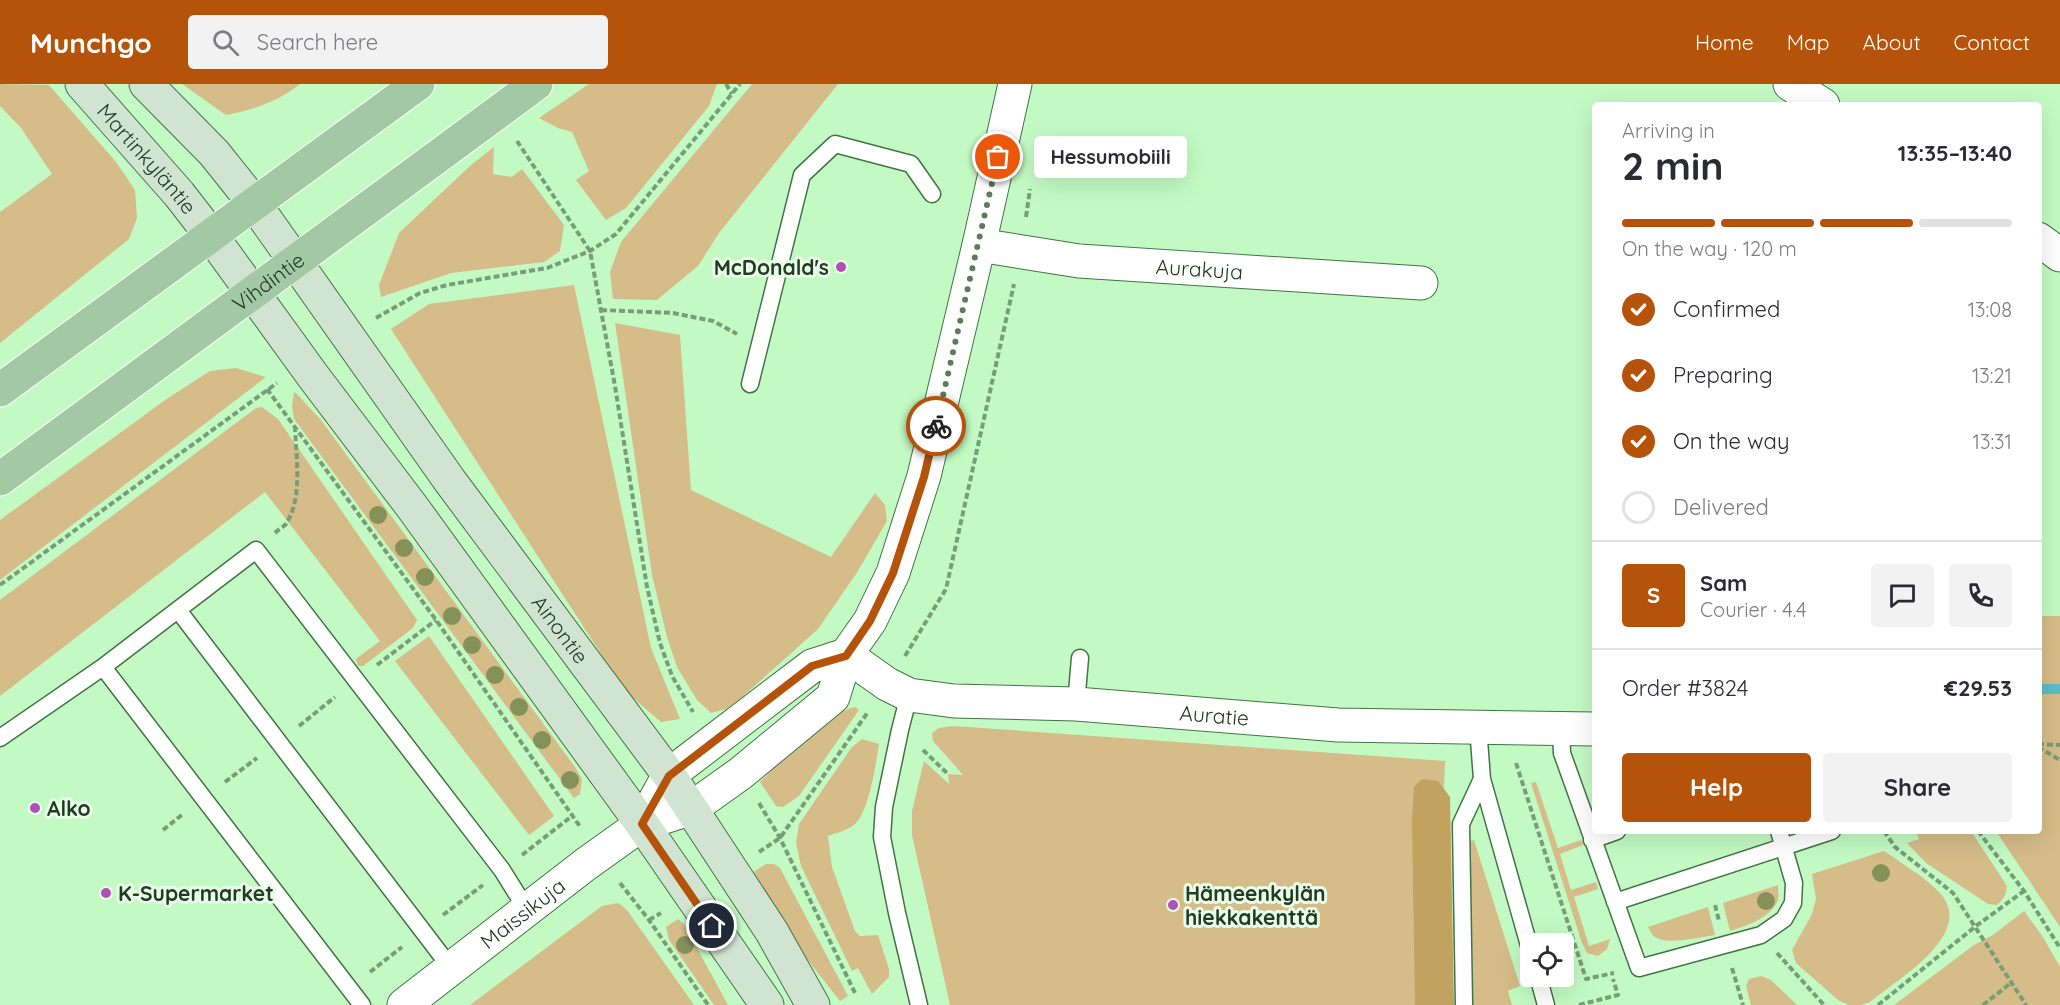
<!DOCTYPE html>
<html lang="en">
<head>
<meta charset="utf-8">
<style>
	body { margin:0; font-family:Quicksand,sans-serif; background:#f2f2f3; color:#2b2b33; height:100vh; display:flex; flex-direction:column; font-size:22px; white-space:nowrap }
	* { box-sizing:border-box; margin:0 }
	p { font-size:20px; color:#7c7c81 }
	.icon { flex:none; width:33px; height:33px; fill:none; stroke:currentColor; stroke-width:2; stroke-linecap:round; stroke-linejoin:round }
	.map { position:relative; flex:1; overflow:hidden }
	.sheet { position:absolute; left:1592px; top:18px; width:450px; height:732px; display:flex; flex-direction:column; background:#fff; border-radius:6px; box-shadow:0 6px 24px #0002 }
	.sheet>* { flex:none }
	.buttons { position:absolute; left:1520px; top:849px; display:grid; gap:12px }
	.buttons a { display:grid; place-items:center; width:54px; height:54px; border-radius:6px; background:#fff; box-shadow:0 6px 24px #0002; font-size:30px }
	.pin { position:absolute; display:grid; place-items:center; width:51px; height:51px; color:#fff; margin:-26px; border:3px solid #fff; border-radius:50%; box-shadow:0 2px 6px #0007 }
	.courier { position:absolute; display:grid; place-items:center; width:60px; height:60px; margin:-30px; border:4px solid #b45309; border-radius:50%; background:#fff; color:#222; box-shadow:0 2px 8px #0007 }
	.bubble { position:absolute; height:42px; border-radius:6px; background:#fff; box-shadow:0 6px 24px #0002; font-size:20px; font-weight:800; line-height:42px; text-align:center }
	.headline em { font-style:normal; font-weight:800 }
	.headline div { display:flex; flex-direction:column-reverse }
	.headline { display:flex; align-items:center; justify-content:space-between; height:102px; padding:0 30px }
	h1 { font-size:39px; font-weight:800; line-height:45px }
	.bar { display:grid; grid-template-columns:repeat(4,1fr); gap:9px 6px; align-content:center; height:72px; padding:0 30px }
	.bar i { height:8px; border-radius:4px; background:#e1e1e2 }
	.bar .active { background:#b45309 }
	.bar p { grid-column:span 4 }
	.line { display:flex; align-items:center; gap:15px; padding:0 30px; border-top:2px solid #e1e1e2 }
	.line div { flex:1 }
	.round { display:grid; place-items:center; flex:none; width:63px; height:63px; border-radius:6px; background:#f2f2f3 }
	ol { padding:0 30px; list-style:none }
	li { display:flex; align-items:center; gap:18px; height:66px }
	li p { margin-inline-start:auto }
	li .icon { padding:6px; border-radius:50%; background:#b45309; color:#fff; stroke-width:4 }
	li:last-child { color:#7c7c81 }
	li i { width:33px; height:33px; border:3px solid #e1e1e2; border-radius:50% }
	.action { display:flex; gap:12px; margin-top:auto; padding:12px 30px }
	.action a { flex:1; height:69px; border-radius:6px; background:#b45309; color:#fff; font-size:24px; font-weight:800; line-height:69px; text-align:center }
	.action a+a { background:#f2f2f3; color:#2b2b33 }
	header { display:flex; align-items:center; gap:36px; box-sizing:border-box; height:84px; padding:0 30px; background:#b45309; color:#fff }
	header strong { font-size:28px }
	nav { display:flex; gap:33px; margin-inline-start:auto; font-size:21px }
	.search { width:420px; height:54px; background:#f2f2f3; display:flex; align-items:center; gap:15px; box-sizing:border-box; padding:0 21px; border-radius:6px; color:#7c7c81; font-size:22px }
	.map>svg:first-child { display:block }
	.green { fill:#d5bc89 }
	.forest { fill:#c1a25e }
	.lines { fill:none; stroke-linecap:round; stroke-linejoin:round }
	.stream { stroke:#5abdc8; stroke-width:10 }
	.lane-casing { stroke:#427444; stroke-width:19 }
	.street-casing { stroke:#427444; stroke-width:35 }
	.secondary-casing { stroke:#427444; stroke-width:35 }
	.primary-casing { stroke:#fff; stroke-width:35 }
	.path { stroke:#779e77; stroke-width:4; stroke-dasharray:6 3; stroke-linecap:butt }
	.lane { stroke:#fff; stroke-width:16 }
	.street { stroke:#fff; stroke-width:33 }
	.secondary { stroke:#d1e4d2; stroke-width:33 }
	.primary { stroke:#a3c9a4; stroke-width:33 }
	.tree { fill:#849159 }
	.done { stroke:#5c7d5c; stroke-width:6; stroke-dasharray:0 10.8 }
	.route { stroke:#b45309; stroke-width:8 }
	.poi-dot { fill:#b050b8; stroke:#e8fee8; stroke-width:2 }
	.labels { text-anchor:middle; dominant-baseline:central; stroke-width:6; stroke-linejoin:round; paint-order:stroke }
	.street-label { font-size:21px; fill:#243a24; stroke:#e8fee8 }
	.poi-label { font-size:21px; font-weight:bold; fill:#243a24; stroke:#e8fee8; text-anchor:start }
</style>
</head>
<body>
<header>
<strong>Munchgo</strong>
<div class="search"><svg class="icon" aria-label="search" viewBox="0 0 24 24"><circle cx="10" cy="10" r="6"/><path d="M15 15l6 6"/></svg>Search here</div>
<nav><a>Home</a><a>Map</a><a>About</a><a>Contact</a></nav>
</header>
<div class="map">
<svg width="2060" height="921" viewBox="0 0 2060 921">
	<rect width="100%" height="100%" fill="#c3fac3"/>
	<path class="green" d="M0,0L49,1L116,78L135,106L137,134L129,155L0,259V128L52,90L21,44L0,22Z
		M182,0H300C279,17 253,26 226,31Z
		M589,0H717L709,22L626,124L606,136L576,96L589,87L572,48L558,44L539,34Z
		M752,0H838L719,149L698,182L657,216L613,215L610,188L621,158Z
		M494,63L493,90L512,93L522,85L564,141L560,167L544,178L451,189L381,213L379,201L399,149L471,81Z
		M574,201L651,564L680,635L661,638L625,607L391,245L429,220Z
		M615,239L680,251L691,406L831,473L875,409L885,421L887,437L856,490L818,545L741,614L726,625L711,629L697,616L677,583L667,553L652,491Z
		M236,284L266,293L0,496V436L168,314L210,287Z
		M294,309H296L321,336L575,683L582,695L580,710L574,714L294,335L292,322Z
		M262,323L278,335L417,536L413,544L363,582H358L356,575L380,557L265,408L0,612V516L256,324Z
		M2039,532H2060V843L1996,747H2038Z
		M429,552L554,732L529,751L395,577Z
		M855,623L859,626L799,712L783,723L776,722L760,698C781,676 826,629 855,623Z
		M953,642L1445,677L1435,921H950L912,751V727L924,677L949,700L948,690L963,691L933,657L932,649L939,644Z
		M862,655L879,660C876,679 869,729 854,741C846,747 836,749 828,752L832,783L855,847L860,852L878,851L889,885V893L872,910L858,884L852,887L801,782L796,759L799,740L852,663Z
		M1536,698L1558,764L1581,756L1583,761L1560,770L1571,806L1596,798L1598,805L1574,813L1589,862L1610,855L1607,865L1598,872L1587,869L1582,859L1531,699Z
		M1916,747H1971L2007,802C2006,811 2004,815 1997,821L1988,820L1926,779L1907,759L1919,755Z
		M1474,756L1520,902L1508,907L1512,921H1469L1466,759Z
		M1884,767C1901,779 1925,793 1939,808C1978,849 1897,896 1870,918L1861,921H1849L1838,916L1796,879L1792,866L1812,830L1816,815L1812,790Z
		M766,780H774L780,784L848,912L840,917L766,823L747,792Z
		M1778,801C1778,805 1779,812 1778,816C1771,834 1746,842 1730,847L1723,819Z
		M618,819L627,826L694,921H470L602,822Z
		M1708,823L1715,851C1700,853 1670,861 1657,854C1652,852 1650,847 1648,843Z
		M2024,827L2043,853L2060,883V921H1894L1974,861L1993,851Z
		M678,835L684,840L728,921H714L669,856L666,843Z
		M1761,892L1771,896L1797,921H1751L1746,902L1749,895Z"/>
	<path class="forest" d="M1422,695L1438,697L1450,713L1454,921H1415L1412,736L1414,703Z"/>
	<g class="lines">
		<path class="stream" d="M2038,605H2060"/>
		<defs>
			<path id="lane" d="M750,300L802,91L835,60L911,80L932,110
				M178,526L451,884
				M909,611L900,646L884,723L882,753L897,829L919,921
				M1076,620L1080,574
				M1478,643L1482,695
				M1561,644L1562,669L1639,884L1761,851L1784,835L1793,819L1794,799L1779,747
				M0,654L103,583
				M1592,756L1617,747
				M1615,818L1832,747
				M1538,892L1546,921
				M362,921L103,583L256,466L502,786L527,826
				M1464,921L1461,740L1482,695L1530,865"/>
			<g id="street">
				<path d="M1790,0L1823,21"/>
				<path d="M2038,155L2060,171"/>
				<path id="s1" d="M979,161L1079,177L1421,199"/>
				<path id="s2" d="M846,571L887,600L909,611L954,617L1076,620L1338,641L1594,645"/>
				<path d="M642,740L669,691L812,582L846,571"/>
				<path id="s3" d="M404,921L586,780L642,740L692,724L741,689L833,613L846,571L870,537L893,489L924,392L979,161L1015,0"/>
			</g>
			<g id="secondary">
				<path id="s4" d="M82,0L179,110L210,150L313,292L413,424L642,740L767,921"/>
				<path id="s5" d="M146,0L214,69L254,119L450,397L669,691L772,848L813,921"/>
			</g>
			<g id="primary">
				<path d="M0,306L418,0"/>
				<path id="s6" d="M0,395L536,0"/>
			</g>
		</defs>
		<use href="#lane" class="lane-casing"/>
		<use href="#street" class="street-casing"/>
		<use href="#secondary" class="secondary-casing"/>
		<use href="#primary" class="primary-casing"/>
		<path class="path" d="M726,0L732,10
			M517,57L590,167L615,302L647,503L660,559L672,592L693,628
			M1026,133L1030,105
			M601,226L673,229L713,237L737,250
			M376,234L420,209L447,201L547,184L590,167L616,150L740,0
			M267,305L436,536L581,744
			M275,449C278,446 283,443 286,440C303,414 296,373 295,343
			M0,501L277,299
			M905,572L946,505L1014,200
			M377,581L436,536
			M299,642L335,613
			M2038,660L2060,661
			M2038,663L2060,676
			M923,666L948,690
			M1516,679L1586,895L1614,889
			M225,698L257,674
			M759,719L780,754L855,909
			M163,746L183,730
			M1884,747L1895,763L1953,809L2026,921
			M1978,747L2024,807L2060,864
			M759,768L780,754L868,628
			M522,771L572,732
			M620,799L649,836L708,921
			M1715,821L1719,837
			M443,831L483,801
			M649,836L661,829
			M1777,869L1824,921
			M1732,884L1743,921
			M370,888L402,863
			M1579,921L1618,911L1613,895
			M1878,921L1976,842L2024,807
			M1983,921L2012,898"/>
		<use href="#lane" class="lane"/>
		<use href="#street" class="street"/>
		<use href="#secondary" class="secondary"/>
		<use href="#primary" class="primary"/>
	</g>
	<g class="tree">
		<circle cx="378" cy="431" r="9"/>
		<circle cx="404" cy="464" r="9"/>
		<circle cx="425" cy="493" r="9"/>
		<circle cx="452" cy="532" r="9"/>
		<circle cx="472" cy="561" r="9"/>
		<circle cx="495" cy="591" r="9"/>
		<circle cx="519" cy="623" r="9"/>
		<circle cx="542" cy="656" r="9"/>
		<circle cx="570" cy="696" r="9"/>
		<circle cx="1881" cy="789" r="9"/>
		<circle cx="1766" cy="817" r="9"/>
		<circle cx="685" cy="861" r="9"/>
	</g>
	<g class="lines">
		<path class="done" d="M936,342L998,73"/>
		<path class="route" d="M712,842L642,740L669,692L812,582L846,572L870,537L893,489L924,393L936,342"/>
	</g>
	<g class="poi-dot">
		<circle cx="841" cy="183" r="6"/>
		<circle cx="35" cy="724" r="6"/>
		<circle cx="106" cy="809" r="6"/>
		<circle cx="1173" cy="821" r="6"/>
	</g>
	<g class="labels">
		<g class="street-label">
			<text stroke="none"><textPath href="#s4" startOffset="99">Martinkyläntie</textPath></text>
			<text stroke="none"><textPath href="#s1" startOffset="222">Aurakuja</textPath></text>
			<text stroke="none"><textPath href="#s6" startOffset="333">Vihdintie</textPath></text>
			<text stroke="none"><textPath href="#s5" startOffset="686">Ainontie</textPath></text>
			<text stroke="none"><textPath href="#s2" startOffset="381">Auratie</textPath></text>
			<text stroke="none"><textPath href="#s3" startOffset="150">Maissikuja</textPath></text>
		</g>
		<g class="poi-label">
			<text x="829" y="183" text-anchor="end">McDonald's</text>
			<text x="47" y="724">Alko</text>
			<text x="118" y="809">K-Supermarket</text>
			<text x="1185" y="809">Hämeenkylän<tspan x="1185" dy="24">hiekkakenttä</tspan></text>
		</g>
	</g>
</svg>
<div class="buttons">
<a><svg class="icon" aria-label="locate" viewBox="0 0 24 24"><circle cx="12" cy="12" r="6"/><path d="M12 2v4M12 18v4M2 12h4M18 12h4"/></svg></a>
</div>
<div class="pin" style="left:998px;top:73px;background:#ea580c"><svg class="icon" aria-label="bag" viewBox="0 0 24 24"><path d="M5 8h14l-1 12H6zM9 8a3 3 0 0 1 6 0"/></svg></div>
<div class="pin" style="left:712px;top:842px;background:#1f2937"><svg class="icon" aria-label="home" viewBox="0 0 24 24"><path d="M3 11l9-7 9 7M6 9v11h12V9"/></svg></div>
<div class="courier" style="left:936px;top:342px"><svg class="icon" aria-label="bike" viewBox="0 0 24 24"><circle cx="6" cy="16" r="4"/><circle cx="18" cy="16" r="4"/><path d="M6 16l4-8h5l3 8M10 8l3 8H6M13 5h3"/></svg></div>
<div class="bubble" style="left:1034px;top:52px;width:153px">Hessumobiili</div>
<section class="sheet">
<div class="headline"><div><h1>2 min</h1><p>Arriving in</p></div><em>13:35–13:40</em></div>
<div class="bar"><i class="active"></i><i class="active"></i><i class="active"></i><i></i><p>On the way · 120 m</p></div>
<ol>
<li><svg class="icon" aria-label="check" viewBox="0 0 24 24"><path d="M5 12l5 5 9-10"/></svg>Confirmed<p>13:08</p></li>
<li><svg class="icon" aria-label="check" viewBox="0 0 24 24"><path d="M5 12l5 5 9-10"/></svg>Preparing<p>13:21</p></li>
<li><svg class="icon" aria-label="check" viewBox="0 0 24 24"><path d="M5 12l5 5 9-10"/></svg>On the way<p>13:31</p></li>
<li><i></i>Delivered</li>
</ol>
<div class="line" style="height:108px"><b class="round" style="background:#b45309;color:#fff">S</b><div><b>Sam</b><p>Courier · 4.4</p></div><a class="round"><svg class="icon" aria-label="chat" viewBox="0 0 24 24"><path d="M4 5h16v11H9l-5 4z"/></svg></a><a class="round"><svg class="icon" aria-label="phone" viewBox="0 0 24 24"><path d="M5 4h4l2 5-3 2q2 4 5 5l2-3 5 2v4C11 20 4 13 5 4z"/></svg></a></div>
<div class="line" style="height:78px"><div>Order #3824</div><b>€29.53</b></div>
<div class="action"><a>Help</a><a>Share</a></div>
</section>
</div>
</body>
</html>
